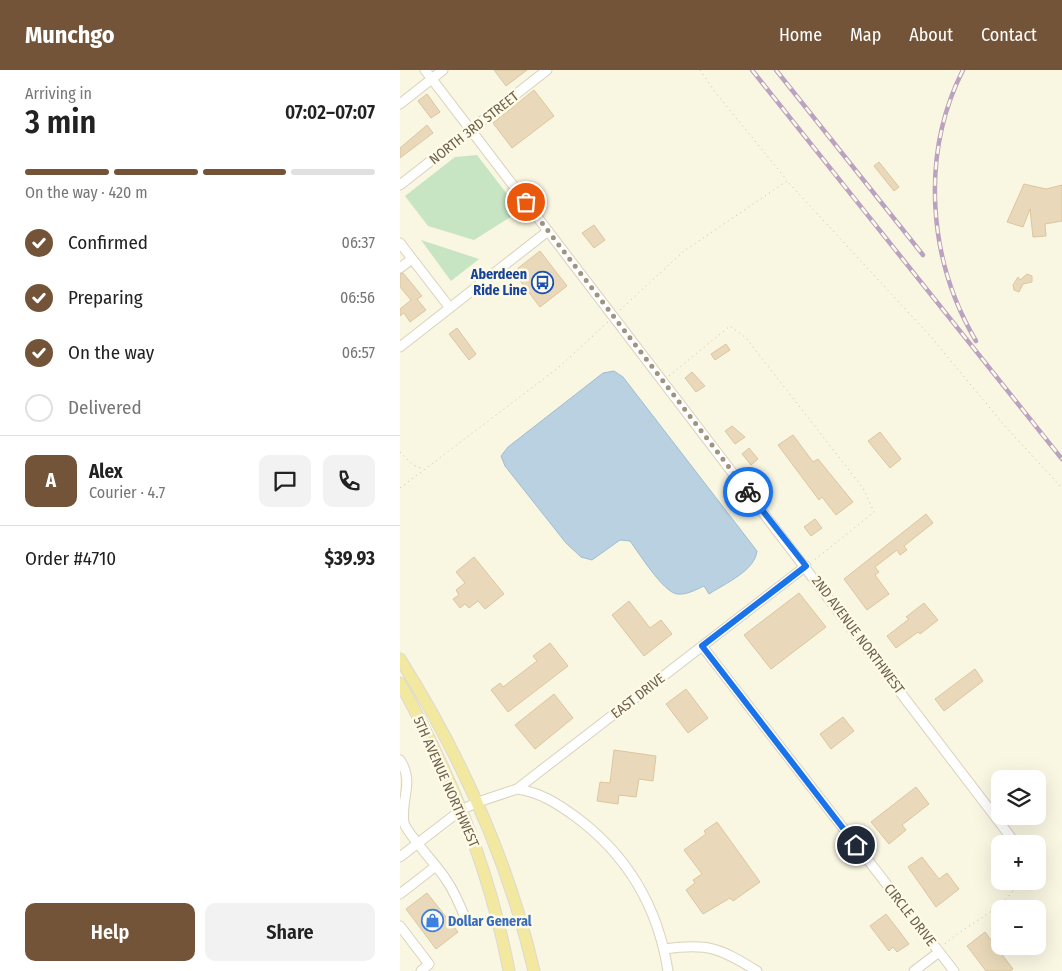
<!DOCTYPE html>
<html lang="en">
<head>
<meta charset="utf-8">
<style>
	body { margin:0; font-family:"Fira Sans Condensed",sans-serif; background:#f2f2f2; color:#222; height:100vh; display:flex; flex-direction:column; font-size:19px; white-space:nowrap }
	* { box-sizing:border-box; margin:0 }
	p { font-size:16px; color:#767676 }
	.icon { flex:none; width:28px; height:28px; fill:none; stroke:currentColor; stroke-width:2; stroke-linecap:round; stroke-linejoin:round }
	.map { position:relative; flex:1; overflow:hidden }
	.side { display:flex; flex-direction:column; background:#fff; width:400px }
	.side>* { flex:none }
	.controls { position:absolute; left:591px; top:700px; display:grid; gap:10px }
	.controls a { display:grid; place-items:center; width:55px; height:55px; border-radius:10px; background:#fff; box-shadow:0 5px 20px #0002; font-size:25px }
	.pin { position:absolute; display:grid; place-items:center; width:42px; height:42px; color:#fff; margin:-21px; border:2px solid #fff; border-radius:50%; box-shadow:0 1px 5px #0007 }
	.courier { position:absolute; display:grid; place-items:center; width:50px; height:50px; margin:-25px; border:4px solid #1a73e8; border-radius:50%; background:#fff; color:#222; box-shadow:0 1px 6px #0007 }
	.head em { font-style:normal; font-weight:600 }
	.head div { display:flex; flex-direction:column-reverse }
	.head { display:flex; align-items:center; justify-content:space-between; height:85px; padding:0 25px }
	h1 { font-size:32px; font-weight:600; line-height:38px }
	.bar { display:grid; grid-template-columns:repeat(4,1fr); gap:8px 5px; align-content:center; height:60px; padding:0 25px }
	.bar i { height:6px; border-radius:4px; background:#e0e0e0 }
	.bar .current { background:#735438 }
	.bar p { grid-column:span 4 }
	.line { display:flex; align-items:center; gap:12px; padding:0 25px; border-top:1px solid #e0e0e0 }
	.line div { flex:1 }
	.round { display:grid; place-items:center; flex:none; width:52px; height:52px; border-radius:10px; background:#f2f2f2 }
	ol { padding:0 25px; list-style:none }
	li { display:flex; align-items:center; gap:15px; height:55px }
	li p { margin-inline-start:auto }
	li .icon { padding:5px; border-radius:50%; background:#735438; color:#fff; stroke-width:4 }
	li:last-child { color:#767676 }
	li i { width:28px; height:28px; border:2px solid #e0e0e0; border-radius:50% }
	.action { display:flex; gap:10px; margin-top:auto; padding:10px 25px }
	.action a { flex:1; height:58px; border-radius:10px; background:#735438; color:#fff; font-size:20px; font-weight:600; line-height:58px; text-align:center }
	.action a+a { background:#f2f2f2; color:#222 }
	header { display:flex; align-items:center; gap:30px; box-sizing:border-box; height:70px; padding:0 25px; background:#735438; color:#fff }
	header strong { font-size:24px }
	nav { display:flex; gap:28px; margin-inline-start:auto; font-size:18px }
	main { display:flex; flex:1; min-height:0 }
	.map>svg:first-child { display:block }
	.green { fill:#c7e5c2 }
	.water { fill:#b9d1e0; stroke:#a0bdd1 }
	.building { fill:#e9d9ba; stroke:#dcc69e }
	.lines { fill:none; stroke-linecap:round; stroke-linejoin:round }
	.minor-casing { stroke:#d9d2bd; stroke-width:11 }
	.major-casing { stroke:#dcd9d4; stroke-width:13 }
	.path { stroke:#d0bfa0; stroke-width:1; stroke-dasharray:1 4; stroke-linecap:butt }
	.minor { stroke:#fff; stroke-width:9 }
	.major { stroke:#f2e8a0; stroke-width:11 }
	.rail-casing { stroke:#baa2c0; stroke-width:4.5 }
	.rail { stroke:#fdfae7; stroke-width:2.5; stroke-dasharray:8; stroke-linecap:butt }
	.done { stroke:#9f9480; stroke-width:5; stroke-dasharray:0 9 }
	.route { stroke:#1a73e8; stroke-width:6 }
	.labels { text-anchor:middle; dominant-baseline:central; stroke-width:5; stroke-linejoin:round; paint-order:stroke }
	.street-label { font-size:14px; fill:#6e604b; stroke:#fdfae7 }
	.transit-label { font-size:14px; font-weight:bold; fill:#164399; stroke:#fdfae7; text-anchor:end }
	.shop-label { font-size:14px; font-weight:bold; fill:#366cbe; stroke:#fdfae7; text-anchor:start }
</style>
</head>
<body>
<header>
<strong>Munchgo</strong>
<nav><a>Home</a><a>Map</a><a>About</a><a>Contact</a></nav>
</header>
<main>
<section class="side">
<div class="head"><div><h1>3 min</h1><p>Arriving in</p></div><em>07:02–07:07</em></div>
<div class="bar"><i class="current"></i><i class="current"></i><i class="current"></i><i></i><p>On the way · 420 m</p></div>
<ol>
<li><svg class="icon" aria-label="check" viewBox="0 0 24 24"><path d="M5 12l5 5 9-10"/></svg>Confirmed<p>06:37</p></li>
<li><svg class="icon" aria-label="check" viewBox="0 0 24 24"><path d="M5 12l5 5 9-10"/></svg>Preparing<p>06:56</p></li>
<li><svg class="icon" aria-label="check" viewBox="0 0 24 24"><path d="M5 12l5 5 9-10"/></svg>On the way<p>06:57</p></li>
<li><i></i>Delivered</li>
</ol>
<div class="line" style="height:90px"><b class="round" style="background:#735438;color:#fff">A</b><div><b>Alex</b><p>Courier · 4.7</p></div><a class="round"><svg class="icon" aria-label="chat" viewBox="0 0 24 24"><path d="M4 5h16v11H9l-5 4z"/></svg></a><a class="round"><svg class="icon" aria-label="phone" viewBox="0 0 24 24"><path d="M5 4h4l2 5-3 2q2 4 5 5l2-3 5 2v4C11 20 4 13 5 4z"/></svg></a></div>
<div class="line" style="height:65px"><div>Order #4710</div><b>$39.93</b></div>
<div class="action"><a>Help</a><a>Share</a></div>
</section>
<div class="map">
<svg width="662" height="901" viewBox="0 0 662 901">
	<rect width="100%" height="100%" fill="#f9f6e2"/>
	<path class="green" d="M77,85L120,141L74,170L28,156L5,126L55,87Z
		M21,170L79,189L51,211Z"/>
	<path class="water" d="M214,301L223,307L357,481C355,501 324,514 309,524L304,516C295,520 287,525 277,524C263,522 239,483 230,471L220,470L192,490L181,487L166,473L105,396L101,386L108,377L203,303Z"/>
	<path class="building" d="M94,0H127L106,16Z
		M134,20L154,46L112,78L93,53Z
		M27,24L40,42L31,48L18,31Z
		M27,55L33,63L0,88V78Z
		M479,92L499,117L494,121L474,96Z
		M624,114L646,119L662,115V151L645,154L646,166L633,167L630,139L623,157L607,152Z
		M194,155L205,170L194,178L182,163Z
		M140,181L167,216L140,237L118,208L122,205L117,199Z
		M3,203L22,226L17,229L26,240L10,252L4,243L0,246V239L11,230L0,217V204Z
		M627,204L632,206V212L623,214L619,222L614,220L613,215L618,207L620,210Z
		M57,258L76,284L69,290L49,264Z
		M326,274L330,280L315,290L311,284Z
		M292,302L305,316L296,322L285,308Z
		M332,356L345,367L335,374L325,361Z
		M480,362L501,389L490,398L468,371Z
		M393,365L413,392L418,389L453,432L436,445L422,427L419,430L378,375Z
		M349,378L358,389L351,395L342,384Z
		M526,444L533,453L504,476L507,480L500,485L497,480L475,497L479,502L475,505L489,524L467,540L444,509Z
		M415,449L422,458L411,466L404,457Z
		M74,487L104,524L85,539L78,531L69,538L65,534L60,538L53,529L59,525L56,520L65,513L56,502Z
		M399,523L426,557L371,599L344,565Z
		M229,531L250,558L261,550L272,564L244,586L212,545Z
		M524,533L538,550L520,564L518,562L496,578L487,566L509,549L506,547Z
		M150,573L168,596L108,642L91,620L100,613L103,617L137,591L133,586Z
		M575,599L583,611L544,641L535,629Z
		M286,619L308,648L288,663L266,634Z
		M154,624L173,648L135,679L115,655Z
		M443,647L454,661L431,679L420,664Z
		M214,680L256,686L253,711L239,709L236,727L219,725L218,734L197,731L200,712L210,713Z
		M516,717L529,734L502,755L506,760L489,774L471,752Z
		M317,752L360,812L333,831L330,828L303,844L286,820L295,813L293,810L302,804L284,780L306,764L304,761Z
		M522,787L539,809L547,803L559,819L536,837L508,797Z
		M27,823L58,862L36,879L6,839Z
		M486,844L509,874L497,882L493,877L489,881L470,856Z
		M585,862L613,899L610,901H586L567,876Z"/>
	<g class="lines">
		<defs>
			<path id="minor" d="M25,0L616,774
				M0,34L43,0
				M0,115L147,0
				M0,173L50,238
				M0,198L12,189
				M0,277L148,161
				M302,576L554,901
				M0,690C15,713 0,729 4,753C6,762 38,797 45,808C55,822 61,837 67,853
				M117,719C140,722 158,734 176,747C227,785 258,837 268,901
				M0,787L61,740L78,732L117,719L406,496
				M0,824L36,796
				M0,856L29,894L21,901
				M265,879C308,873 320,878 357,901
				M514,901L539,882"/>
			<path id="major" d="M0,589C61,686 108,789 134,901
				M0,613C50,702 90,800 109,901"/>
		</defs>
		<use href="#minor" class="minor-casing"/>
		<use href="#major" class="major-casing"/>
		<path class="path" d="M300,0L315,22L386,109
			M220,240L284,181L387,111L532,268L604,355L662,418
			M269,306L330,256L346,268L463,418L474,442L412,492
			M0,382L13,395L24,399
			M0,418L158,298L208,252
			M545,874C570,852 602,841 620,811"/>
		<use href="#minor" class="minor"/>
		<use href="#major" class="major"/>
		<defs>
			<path id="rail" d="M352,0L662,389
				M376,0L523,185
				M563,0C520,85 528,190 576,271"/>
		</defs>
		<use href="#rail" class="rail-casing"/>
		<use href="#rail" class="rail"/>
	</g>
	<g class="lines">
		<path class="done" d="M126,132L348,422"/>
		<path class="route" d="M348,422L406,496L302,576L456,775"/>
	</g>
	<defs>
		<symbol id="bus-ring" viewBox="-11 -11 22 22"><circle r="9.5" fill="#fdfae7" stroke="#1a4fb4" stroke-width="1.5"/><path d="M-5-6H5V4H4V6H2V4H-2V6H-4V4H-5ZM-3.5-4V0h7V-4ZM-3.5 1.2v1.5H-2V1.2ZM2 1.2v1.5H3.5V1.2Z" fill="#1a4fb4"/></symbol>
		<symbol id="shop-ring" viewBox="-11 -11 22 22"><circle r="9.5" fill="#fdfae7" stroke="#3f7fe0" stroke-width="1.5"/><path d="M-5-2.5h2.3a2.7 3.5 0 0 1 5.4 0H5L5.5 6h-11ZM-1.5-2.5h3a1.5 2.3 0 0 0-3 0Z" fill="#3f7fe0"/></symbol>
	</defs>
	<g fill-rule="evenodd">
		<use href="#bus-ring" x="130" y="200" width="25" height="25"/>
		<use href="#shop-ring" x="20" y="838" width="25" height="25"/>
	</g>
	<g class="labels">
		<g class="street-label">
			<text transform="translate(74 58) rotate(-38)">NORTH 3RD STREET</text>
			<text transform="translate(458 565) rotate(53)">2ND AVENUE NORTHWEST</text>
			<text transform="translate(238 626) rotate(-38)">EAST DRIVE</text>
			<text transform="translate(46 712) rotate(66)">5TH AVENUE NORTHWEST</text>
			<text transform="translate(510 845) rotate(52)">CIRCLE DRIVE</text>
		</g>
		<g class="transit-label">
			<text x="127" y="204">Aberdeen<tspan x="127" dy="16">Ride Line</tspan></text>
		</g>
		<g class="shop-label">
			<text x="48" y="851">Dollar General</text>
		</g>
	</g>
</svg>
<div class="controls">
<a><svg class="icon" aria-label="layers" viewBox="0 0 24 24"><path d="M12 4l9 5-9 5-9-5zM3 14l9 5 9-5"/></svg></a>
<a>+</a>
<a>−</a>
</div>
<div class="pin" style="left:126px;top:132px;background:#ea580c"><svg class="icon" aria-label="bag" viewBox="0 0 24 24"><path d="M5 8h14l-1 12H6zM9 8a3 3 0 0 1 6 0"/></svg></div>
<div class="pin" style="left:456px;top:775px;background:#1f2937"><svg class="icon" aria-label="home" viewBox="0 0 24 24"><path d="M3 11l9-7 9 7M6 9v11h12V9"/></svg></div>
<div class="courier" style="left:348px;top:422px"><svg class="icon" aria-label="bike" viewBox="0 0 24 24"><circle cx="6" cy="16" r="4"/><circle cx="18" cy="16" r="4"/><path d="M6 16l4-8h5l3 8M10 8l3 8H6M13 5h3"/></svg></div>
</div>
</main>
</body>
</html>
